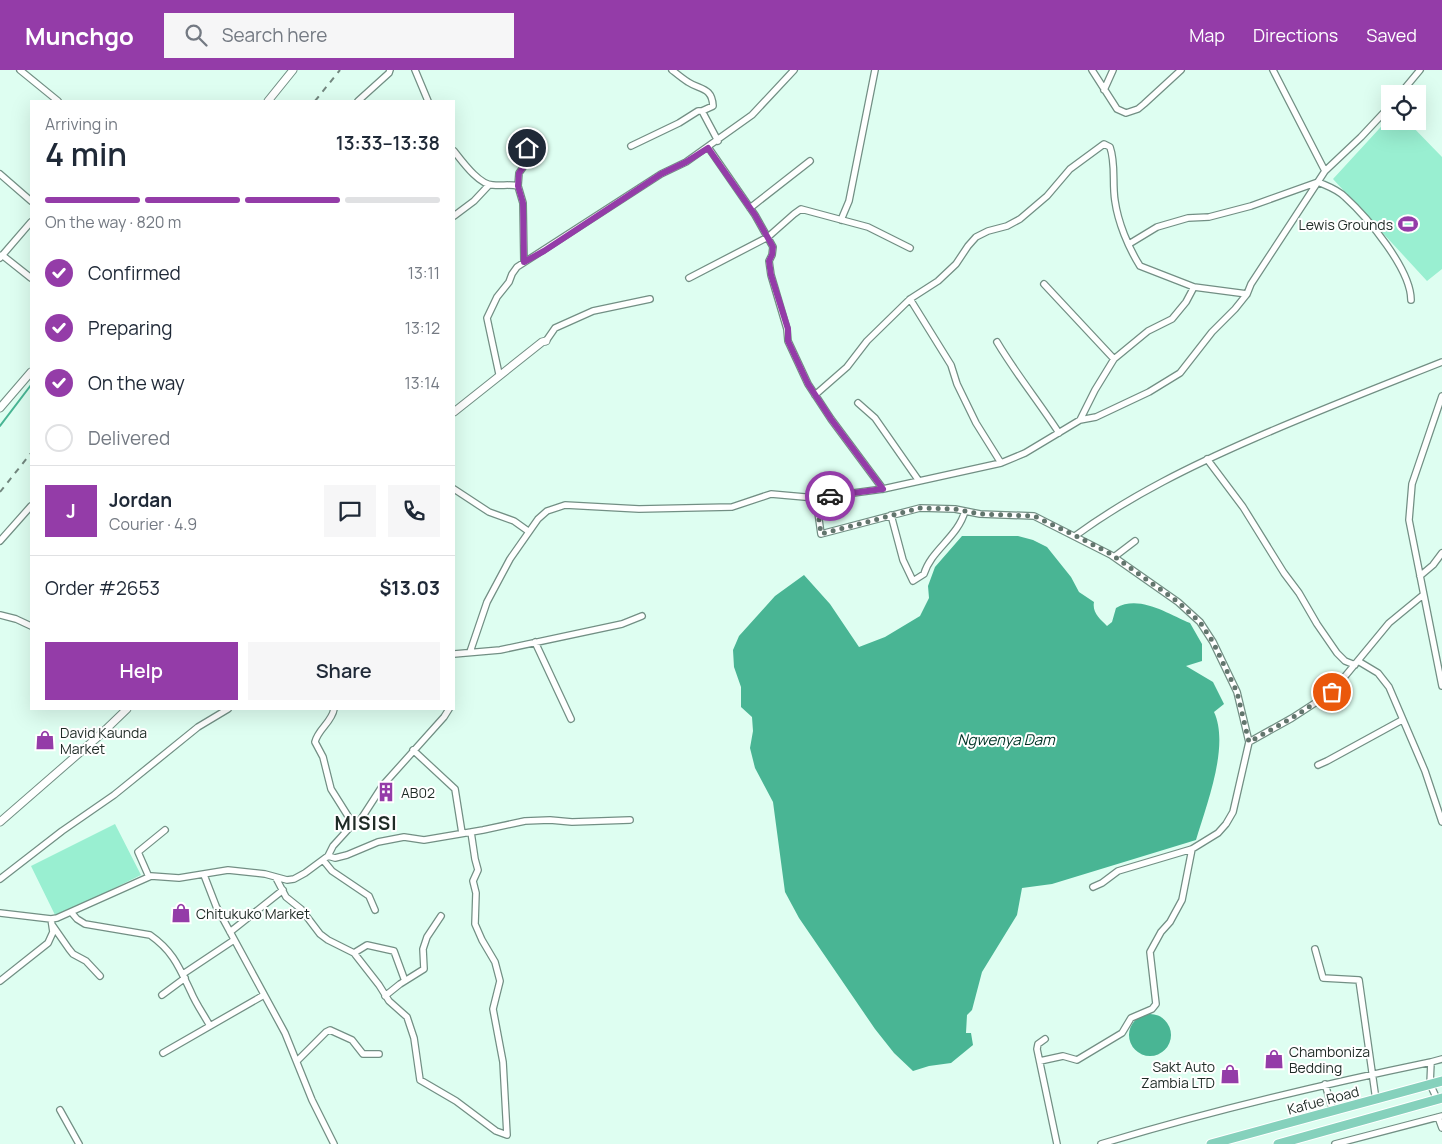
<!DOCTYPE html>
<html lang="en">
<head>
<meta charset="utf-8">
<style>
	body { margin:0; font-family:Manrope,sans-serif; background:#f6f6f7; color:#1f2937; height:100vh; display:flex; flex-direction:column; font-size:19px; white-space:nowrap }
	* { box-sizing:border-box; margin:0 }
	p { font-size:16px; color:#747a83 }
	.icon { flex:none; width:28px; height:28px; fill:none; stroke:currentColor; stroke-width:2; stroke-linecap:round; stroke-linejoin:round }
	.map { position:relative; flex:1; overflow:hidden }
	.drawer { position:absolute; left:30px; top:30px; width:425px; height:610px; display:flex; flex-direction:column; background:#fff; border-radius:0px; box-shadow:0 5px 20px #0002 }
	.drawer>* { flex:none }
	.buttons { position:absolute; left:1381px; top:15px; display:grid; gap:10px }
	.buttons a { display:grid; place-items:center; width:45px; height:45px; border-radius:0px; background:#fff; box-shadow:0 5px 20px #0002; font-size:25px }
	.pin { position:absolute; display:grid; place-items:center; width:42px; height:42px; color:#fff; margin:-21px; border:2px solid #fff; border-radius:50%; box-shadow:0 1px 5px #0007 }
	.courier { position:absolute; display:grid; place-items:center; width:50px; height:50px; margin:-25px; border:4px solid #943ca8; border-radius:50%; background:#fff; color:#222; box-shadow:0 1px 6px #0007 }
	.head em { font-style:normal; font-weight:600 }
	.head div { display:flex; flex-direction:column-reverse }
	.head { display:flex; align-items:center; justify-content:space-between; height:85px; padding:0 15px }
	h1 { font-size:32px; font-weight:600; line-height:38px }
	.bar { display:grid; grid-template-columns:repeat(4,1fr); gap:8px 5px; align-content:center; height:60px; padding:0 15px }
	.bar i { height:6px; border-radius:4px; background:#e0e1e3 }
	.bar .active { background:#943ca8 }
	.bar p { grid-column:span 4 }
	.line { display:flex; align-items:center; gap:12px; padding:0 15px; border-top:1px solid #e0e1e3 }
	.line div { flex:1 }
	.round { display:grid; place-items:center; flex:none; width:52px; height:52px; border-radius:0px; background:#f6f6f7 }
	ol { padding:0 15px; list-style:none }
	li { display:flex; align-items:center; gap:15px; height:55px }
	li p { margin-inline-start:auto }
	li .icon { padding:5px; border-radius:50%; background:#943ca8; color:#fff; stroke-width:4 }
	li:last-child { color:#747a83 }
	li i { width:28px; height:28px; border:2px solid #e0e1e3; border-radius:50% }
	.button { display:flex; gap:10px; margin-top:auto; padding:10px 15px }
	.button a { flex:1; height:58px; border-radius:0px; background:#943ca8; color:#fff; font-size:20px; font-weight:600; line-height:58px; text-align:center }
	.button a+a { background:#f6f6f7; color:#1f2937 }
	header { display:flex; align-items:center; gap:30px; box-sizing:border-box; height:70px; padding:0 25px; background:#943ca8; color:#fff }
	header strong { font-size:24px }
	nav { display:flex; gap:28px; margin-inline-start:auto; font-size:18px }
	.search { width:350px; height:45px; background:#f6f6f7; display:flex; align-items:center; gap:12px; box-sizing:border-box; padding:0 18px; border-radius:0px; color:#747a83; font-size:19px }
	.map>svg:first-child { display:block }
	.garden { fill:#99efd1 }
	.water { fill:#49b594 }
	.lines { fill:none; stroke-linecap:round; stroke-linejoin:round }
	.stream { stroke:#49b594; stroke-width:2 }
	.minor-casing { stroke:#728f84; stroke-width:8 }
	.tertiary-casing { stroke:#728f84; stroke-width:9 }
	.primary-casing { stroke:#fff; stroke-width:11 }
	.minor { stroke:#fff; stroke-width:5.5 }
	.tertiary { stroke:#fff; stroke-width:7 }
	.primary { stroke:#85d1bc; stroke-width:9 }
	.rail { stroke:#72867e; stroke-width:2; stroke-dasharray:6 6; stroke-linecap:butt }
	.done { stroke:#62756d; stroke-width:5; stroke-dasharray:0 9 }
	.route { stroke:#943ca8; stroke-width:6 }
	.labels { text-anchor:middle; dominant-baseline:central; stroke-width:4; stroke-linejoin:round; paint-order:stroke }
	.poi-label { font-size:14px; fill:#1f2b26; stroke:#fff; text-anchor:start }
	.street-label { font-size:14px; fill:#1f2b26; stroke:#fff }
	.water-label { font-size:15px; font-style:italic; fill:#013427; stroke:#fff }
	.district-label { font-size:19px; font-weight:bold; letter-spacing:1px; fill:#1f2b26; stroke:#fff }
</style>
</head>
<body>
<header>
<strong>Munchgo</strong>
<div class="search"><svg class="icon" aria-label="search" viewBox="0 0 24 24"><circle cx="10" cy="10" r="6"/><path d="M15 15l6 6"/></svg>Search here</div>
<nav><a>Map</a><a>Directions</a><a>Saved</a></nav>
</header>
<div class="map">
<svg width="1442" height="1074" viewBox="0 0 1442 1074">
	<rect width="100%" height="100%" fill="#defef1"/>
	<path class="garden" d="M1390,47V51H1407L1442,87V199L1427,211L1333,109Z
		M115,754L141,805L56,847L31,796Z"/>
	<path class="water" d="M962,466H1018L1033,470L1047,477L1071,507L1079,522L1094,532C1092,543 1100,549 1107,556L1112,552L1116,538C1139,524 1168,544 1190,553L1202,574V591L1186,596L1213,612L1224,634L1214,642C1230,676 1206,736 1196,770L1052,814L1022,818L1017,845L982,902L972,940L967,945L966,963H971L973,975L951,993L929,996L913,1001L894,983L875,959L799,848L785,822L773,732L755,698L750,678L753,661L752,647L741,637V617L734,597L733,580L739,566L775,526L804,505L830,534L859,577L885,567L920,546L929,528L928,516L935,497Z
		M1129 965a21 21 0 1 1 42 0a21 21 0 1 1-42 0Z"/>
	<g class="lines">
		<path class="stream" d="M0,356L31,315"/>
		<defs>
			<path id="minor" d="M20,0L58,31
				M415,0L428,31
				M672,0C677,4 683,9 688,12C700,20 712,17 713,36L702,41L718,71
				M1092,0L1117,39L1126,43L1138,39L1144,34L1181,0
				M1273,0L1325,101
				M1104,20L1113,0
				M1400,24L1420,0
				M358,31L389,3L390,0
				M631,76L679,53L698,41H702
				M708,77L755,145L773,177L772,185L769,191L771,205L787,259L788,271L808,314L831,349L883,419
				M454,81C462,91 479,115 493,115C502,116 509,114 518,116L523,133L524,192
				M0,104L31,131
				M518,116L519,103L524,96L522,87L527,78V71
				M750,138L810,91
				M454,146L474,131L489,115
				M841,150L849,131L875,0
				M1129,174L1157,157L1188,148L1209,147L1251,136L1318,112C1327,116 1337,119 1345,127C1367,147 1411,199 1411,230
				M2,185L31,208
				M0,188L31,152
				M689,208L768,167L794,144L801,139L868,157L910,178
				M1044,214L1114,289
				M910,229L951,295L957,314L976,353L1001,393
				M546,271L555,258L593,241L650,229
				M997,272C1016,304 1039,332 1059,363
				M499,304L487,248L497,227L509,212L512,204L517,197L661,104L686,92L752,45L794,0
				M815,325L847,297L867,271L910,229L938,211L956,194L968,176L976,167L988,161L1007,156L1020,149L1047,126L1070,99L1104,74L1110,77C1116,94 1112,113 1115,131C1118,152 1128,177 1140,196L1194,217L1247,224
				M1442,326L1412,414L1409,450L1442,616
				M858,333L875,348L919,411
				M1080,350L1095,320L1114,289L1148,261L1172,249L1186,232L1194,217
				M1207,389L1243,437L1284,503L1299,523L1317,554L1337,583L1345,591L1355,595
				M454,419L489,442L514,451L528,461
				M816,428L821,464L920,438L955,439L980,444L1034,446L1111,485L1178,532L1200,552L1213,572L1237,622L1249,672L1233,742L1226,754L1218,763L1192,779L1118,801L1102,813L1093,817
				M891,445L903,490L913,511L924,504C931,480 958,467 965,441
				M1075,466C1131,425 1193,395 1255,368C1317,341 1379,317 1442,292
				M0,471L31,436
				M1114,487L1135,471
				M1420,506L1433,495L1442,483
				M0,545L16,549L31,556
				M535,572L571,649
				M470,582L487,532L510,489L538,449L547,441L565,435L639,439L732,437L771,424L816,428L883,419L1001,393L1025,383L1080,350L1096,347L1149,322L1180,303L1212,262L1235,239L1247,224L1251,214L1325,101L1361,67L1390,36
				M454,584L500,580L622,554L642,546
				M1358,591L1378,603L1389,617L1425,701L1442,752
				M1249,672L1292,648L1332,622L1389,553L1423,525
				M413,680L455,719L462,763
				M1318,695L1327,691L1402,650
				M353,754L361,749L383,715L444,647L449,639
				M328,786L333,776L353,754L331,719L323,687L315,672C318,659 332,652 334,639
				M323,790L332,801L369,826L375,840
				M204,805L216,836L285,963L312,1030L334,1074
				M149,807L138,782L165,760
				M276,808L286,827L301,839L320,864L328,870L354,883L379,915L389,931L407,947L414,968L420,1010L456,1031L496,1061L507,1065L503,992L493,939L500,911L495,892L482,870L475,854L476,823L473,811L478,800L475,789L471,762
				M0,809L62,761L114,725L198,657L228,639
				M71,842L77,849L85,854L150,865C173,881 179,897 191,922C196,934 204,945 210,956
				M0,843L51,849L57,848L151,806L179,808L228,800L265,804L287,810L294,809L305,803L328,786L335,788L347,785L378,772L404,767L424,770L483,760L525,751L550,750L572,752L630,750
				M53,856L69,879L73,884L86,891L100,906
				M230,862L283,820
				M1315,879L1323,908L1359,910L1376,1030
				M354,883L367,875L394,881L405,911
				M183,904L234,870
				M0,911L48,873L53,862L51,849
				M162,925L185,908
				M385,926L400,914L424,899L423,879L427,867L441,846
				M1045,969L1038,974L1037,979L1057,1074
				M163,983L264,925
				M297,991L326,962L330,960L352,970L363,984H379
				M1040,991L1063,986L1077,990L1122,963L1131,948L1152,939L1156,934L1150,882L1161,862L1170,852L1182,830L1192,779
				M1325,1014L1333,1041
				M1437,1029L1430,1014L1431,992L1442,989
				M60,1040L79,1074
				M1438,1047L1442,1058
				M1101,1074C1210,1041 1320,1015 1431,992
				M1335,1074L1442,1046"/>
			<path id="tertiary" d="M268,31L293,0
				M0,338L31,302
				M454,342L542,272L546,271
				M0,752L100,665L127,639"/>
			<path id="primary" d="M1211,1074L1442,1011
				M1278,1074L1442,1028"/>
		</defs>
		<use href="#minor" class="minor-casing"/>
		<use href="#tertiary" class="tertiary-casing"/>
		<use href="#primary" class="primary-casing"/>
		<use href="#minor" class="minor"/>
		<use href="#tertiary" class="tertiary"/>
		<use href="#primary" class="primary"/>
		<path class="rail" d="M315,31L340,0
			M0,422L31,383"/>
	</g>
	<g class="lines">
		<path class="done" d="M830,426L816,428L821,464L920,438L955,439L980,444L1034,446L1076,466L1111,484L1178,532L1200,552L1213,572L1237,622L1249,672L1292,648L1332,622"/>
		<path class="route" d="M527,78L522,87L524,96L519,103L518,116L523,133L524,192L544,181L661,104L686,92L708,78L755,145L773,177L772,185L769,191L771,205L788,259V271L808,314L831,349L883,419L830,426"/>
	</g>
	<defs>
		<symbol id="stadium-bare" viewBox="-9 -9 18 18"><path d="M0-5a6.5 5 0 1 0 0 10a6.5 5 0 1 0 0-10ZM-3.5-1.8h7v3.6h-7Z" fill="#943ca8" stroke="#fff" stroke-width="2.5" paint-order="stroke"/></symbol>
		<symbol id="shop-bare" viewBox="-9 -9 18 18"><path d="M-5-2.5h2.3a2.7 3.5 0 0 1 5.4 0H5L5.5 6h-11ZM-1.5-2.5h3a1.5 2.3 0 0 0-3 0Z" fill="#943ca8" stroke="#fff" stroke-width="2.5" paint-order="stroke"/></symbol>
		<symbol id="building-bare" viewBox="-9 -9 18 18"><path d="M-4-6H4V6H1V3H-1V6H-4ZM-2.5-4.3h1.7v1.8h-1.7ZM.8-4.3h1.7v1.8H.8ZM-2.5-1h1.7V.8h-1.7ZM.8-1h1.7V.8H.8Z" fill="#943ca8" stroke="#fff" stroke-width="2.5" paint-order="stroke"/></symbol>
	</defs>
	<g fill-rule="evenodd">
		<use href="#stadium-bare" x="1394" y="140" width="28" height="28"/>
		<use href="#shop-bare" x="31" y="656" width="28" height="28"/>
		<use href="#building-bare" x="372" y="708" width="28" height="28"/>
		<use href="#shop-bare" x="167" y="829" width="28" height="28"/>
		<use href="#shop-bare" x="1260" y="975" width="28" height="28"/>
		<use href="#shop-bare" x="1216" y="990" width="28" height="28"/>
	</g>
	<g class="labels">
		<g class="poi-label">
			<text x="1393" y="154" text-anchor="end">Lewis Grounds</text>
			<text x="60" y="662">David Kaunda<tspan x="60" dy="16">Market</tspan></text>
			<text x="401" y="722">AB02</text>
			<text x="196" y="843">Chitukuko Market</text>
			<text x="1289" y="981">Chamboniza<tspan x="1289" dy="16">Bedding</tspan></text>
			<text x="1215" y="996" text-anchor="end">Sakt Auto<tspan x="1215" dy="16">Zambia LTD</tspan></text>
		</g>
		<g class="street-label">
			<text transform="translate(1323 1030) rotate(-15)">Kafue Road</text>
		</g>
		<g class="water-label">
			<text x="1006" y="669">Ngwenya Dam</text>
		</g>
		<g class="district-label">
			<text x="366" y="753">MISISI</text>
		</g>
	</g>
</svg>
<div class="buttons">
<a><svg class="icon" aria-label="locate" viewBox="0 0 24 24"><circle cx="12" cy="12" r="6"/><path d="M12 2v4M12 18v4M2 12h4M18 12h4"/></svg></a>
</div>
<div class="pin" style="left:1332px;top:622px;background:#ea580c"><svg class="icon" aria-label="bag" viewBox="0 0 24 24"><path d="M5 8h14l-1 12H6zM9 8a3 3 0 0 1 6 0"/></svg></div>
<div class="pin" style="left:527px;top:78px;background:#1f2937"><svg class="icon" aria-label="home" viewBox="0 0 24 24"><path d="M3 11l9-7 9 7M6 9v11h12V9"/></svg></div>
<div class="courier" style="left:830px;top:426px"><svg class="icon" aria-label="car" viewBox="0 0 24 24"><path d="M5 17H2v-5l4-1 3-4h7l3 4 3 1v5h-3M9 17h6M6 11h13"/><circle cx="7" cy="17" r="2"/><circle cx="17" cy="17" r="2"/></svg></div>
<section class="drawer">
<div class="head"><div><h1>4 min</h1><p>Arriving in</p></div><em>13:33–13:38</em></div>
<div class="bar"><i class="active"></i><i class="active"></i><i class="active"></i><i></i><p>On the way · 820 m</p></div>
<ol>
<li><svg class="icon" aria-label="check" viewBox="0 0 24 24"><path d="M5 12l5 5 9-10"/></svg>Confirmed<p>13:11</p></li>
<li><svg class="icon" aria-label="check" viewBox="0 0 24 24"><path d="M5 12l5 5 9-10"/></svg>Preparing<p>13:12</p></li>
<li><svg class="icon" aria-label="check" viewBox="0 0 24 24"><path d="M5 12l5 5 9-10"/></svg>On the way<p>13:14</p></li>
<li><i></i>Delivered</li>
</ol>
<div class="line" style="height:90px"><b class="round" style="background:#943ca8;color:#fff">J</b><div><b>Jordan</b><p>Courier · 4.9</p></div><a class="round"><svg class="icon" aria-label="chat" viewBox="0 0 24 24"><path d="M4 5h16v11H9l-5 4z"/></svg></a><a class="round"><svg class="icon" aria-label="phone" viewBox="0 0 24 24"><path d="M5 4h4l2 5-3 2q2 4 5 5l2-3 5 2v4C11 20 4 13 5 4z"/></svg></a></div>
<div class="line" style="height:65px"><div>Order #2653</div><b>$13.03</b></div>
<div class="button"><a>Help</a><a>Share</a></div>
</section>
</div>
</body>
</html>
